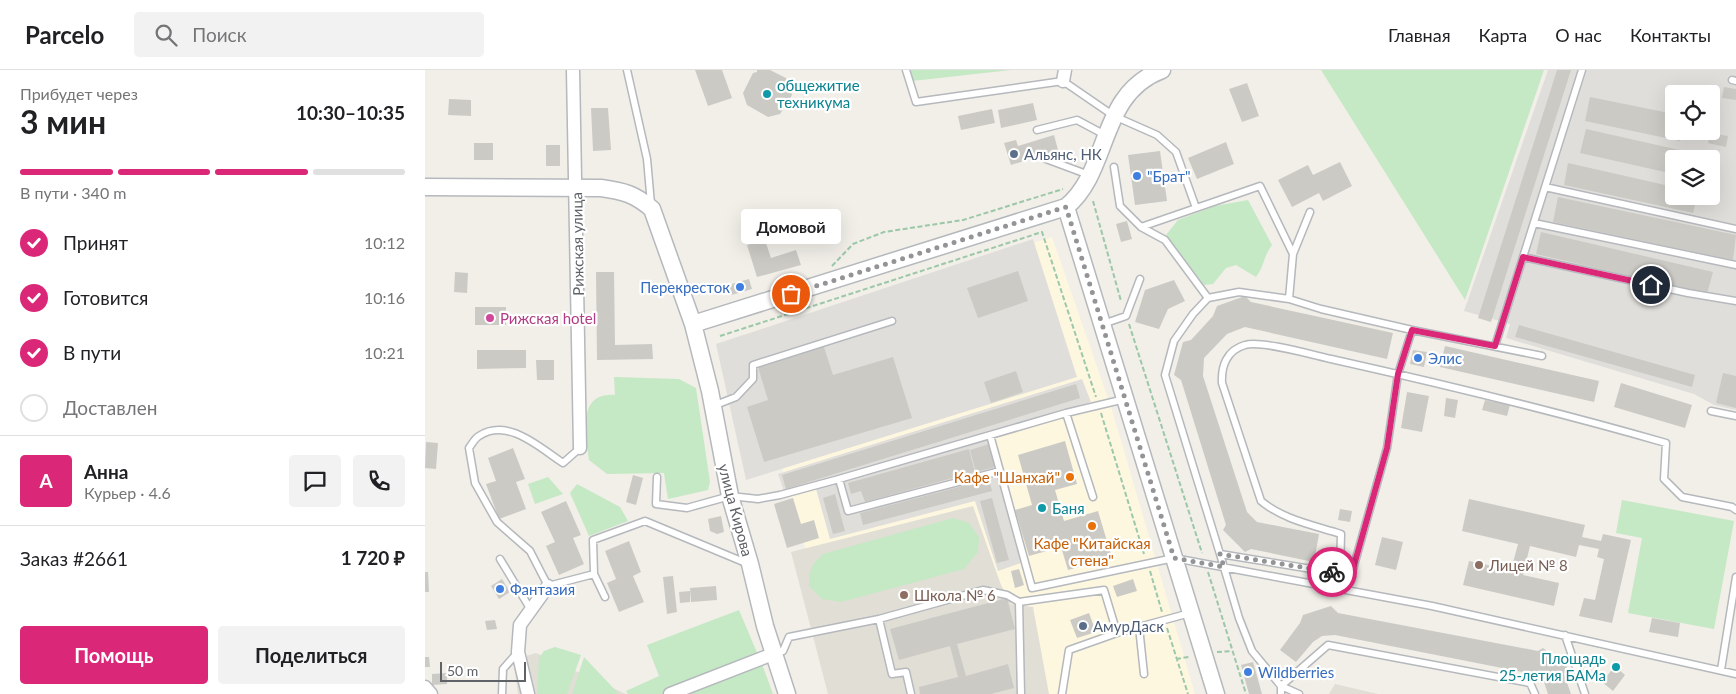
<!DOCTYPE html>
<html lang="ru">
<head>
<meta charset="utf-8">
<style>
	body { margin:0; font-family:Lato,sans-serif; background:#f2f2f2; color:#202124; height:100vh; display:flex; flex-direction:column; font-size:19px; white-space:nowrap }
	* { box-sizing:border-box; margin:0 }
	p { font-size:16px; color:#757577 }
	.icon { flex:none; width:28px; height:28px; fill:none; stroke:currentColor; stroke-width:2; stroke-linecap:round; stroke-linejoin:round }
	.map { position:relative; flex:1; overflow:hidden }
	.panel { display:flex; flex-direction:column; background:#fff; width:425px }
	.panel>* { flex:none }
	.tools { position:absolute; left:1240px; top:15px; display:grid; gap:10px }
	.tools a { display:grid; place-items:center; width:55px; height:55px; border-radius:5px; background:#fff; box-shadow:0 5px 20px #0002; font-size:25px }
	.scale { position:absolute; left:15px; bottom:12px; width:86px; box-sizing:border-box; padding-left:5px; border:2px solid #5f6368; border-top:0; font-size:14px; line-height:18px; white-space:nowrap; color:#5f6368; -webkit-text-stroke:4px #fff; paint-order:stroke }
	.pin { position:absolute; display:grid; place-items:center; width:42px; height:42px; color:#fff; margin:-21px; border:2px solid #fff; border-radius:50%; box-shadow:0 1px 5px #0007 }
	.courier { position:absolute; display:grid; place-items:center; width:50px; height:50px; margin:-25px; border:4px solid #db2777; border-radius:50%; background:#fff; color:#222; box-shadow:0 1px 6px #0007 }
	.bubble { position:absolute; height:35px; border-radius:5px; background:#fff; box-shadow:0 5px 20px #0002; font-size:16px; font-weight:700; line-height:35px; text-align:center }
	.headline em { font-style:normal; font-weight:700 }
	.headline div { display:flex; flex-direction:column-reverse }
	.headline { display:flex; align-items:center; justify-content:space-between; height:85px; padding:0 20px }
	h1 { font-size:32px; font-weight:700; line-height:38px }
	.bar { display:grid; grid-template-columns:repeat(4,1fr); gap:8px 5px; align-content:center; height:60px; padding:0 20px }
	.bar i { height:6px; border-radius:4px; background:#e0e0e0 }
	.bar .current { background:#db2777 }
	.bar p { grid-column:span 4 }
	.line { display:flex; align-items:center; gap:12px; padding:0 20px; border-top:1px solid #e0e0e0 }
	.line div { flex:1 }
	.round { display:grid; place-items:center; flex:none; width:52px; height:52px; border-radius:5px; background:#f2f2f2 }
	ol { padding:0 20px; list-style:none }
	li { display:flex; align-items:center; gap:15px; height:55px }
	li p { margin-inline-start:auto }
	li .icon { padding:5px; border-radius:50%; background:#db2777; color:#fff; stroke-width:4 }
	li:last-child { color:#757577 }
	li i { width:28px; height:28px; border:2px solid #e0e0e0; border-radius:50% }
	.cta { display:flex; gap:10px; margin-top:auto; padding:10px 20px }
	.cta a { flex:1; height:58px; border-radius:5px; background:#db2777; color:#fff; font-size:20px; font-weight:700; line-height:58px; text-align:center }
	.cta a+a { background:#f2f2f2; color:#202124 }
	header { display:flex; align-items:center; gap:30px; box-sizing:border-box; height:70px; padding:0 25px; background:#fff; border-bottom:1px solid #e0e0e0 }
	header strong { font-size:24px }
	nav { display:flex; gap:28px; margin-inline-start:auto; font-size:18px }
	.search { width:350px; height:45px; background:#f2f2f2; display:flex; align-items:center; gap:12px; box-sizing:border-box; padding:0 18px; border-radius:5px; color:#757577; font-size:19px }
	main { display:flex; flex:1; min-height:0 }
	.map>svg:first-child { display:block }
	.commercial { fill:#fef7e0 }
	.industrial { fill:#e0deda; fill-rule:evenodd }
	.education { fill:#e1ded6 }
	.green { fill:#c5e8c5 }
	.building { fill:#cccac5 }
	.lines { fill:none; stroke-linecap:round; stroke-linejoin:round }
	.service-casing { stroke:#b5b8bc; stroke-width:9 }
	.minor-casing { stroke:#b5b8bc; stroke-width:15 }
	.tertiary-casing { stroke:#b5b8bc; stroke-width:19 }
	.path { stroke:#9cc7a9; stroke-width:2; stroke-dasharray:5 2.5; stroke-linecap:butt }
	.service { stroke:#fff; stroke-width:6 }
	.minor { stroke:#fff; stroke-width:12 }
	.tertiary { stroke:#fff; stroke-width:16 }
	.done { stroke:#929495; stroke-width:5; stroke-dasharray:0 9 }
	.route { stroke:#db2777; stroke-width:6 }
	.culture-dot { fill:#0f9aa8; stroke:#fff; stroke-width:2 }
	.service-dot { fill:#5c6f8a; stroke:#fff; stroke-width:2 }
	.shop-dot { fill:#3f7fe0; stroke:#fff; stroke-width:2 }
	.hotel-dot { fill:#d1479c; stroke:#fff; stroke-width:2 }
	.food-dot { fill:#e8710a; stroke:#fff; stroke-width:2 }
	.education-dot { fill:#8d6e63; stroke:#fff; stroke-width:2 }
	.labels { text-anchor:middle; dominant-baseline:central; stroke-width:4.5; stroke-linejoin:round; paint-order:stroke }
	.culture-label { font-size:15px; fill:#0d838f; stroke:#fff; text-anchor:start }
	.service-label { font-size:15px; fill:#4e5e75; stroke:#fff; text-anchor:start }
	.shop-label { font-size:15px; fill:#366cbe; stroke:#fff; text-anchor:start }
	.street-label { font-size:15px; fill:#5f6368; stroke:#fff }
	.hotel-label { font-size:15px; fill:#b23c85; stroke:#fff; text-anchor:start }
	.food-label { font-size:15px; fill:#c56008; stroke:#fff; text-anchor:end }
	.education-label { font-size:15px; fill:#785e54; stroke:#fff; text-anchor:start }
</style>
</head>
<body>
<header>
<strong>Parcelo</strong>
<div class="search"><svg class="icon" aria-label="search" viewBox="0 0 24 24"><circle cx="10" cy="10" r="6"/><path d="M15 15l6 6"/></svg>Поиск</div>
<nav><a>Главная</a><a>Карта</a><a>О нас</a><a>Контакты</a></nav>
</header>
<main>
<section class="panel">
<div class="headline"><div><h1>3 мин</h1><p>Прибудет через</p></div><em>10:30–10:35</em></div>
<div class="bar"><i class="current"></i><i class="current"></i><i class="current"></i><i></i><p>В пути · 340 m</p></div>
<ol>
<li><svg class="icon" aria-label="check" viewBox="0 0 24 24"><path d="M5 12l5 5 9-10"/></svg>Принят<p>10:12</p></li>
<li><svg class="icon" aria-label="check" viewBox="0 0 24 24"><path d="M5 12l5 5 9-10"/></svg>Готовится<p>10:16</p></li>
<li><svg class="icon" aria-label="check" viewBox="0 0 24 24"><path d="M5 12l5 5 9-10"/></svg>В пути<p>10:21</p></li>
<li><i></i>Доставлен</li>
</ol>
<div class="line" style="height:90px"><b class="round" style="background:#db2777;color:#fff">А</b><div><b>Анна</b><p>Курьер · 4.6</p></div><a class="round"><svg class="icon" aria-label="chat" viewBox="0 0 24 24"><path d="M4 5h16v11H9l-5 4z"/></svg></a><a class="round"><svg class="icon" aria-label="phone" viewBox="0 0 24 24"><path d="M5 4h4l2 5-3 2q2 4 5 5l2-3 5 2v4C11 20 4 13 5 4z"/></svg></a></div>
<div class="line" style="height:65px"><div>Заказ #2661</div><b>1 720 ₽</b></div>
<div class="cta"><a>Помощь</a><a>Поделиться</a></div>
</section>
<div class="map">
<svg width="1311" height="624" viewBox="0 0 1311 624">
	<rect width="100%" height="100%" fill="#f1efe8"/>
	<path class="commercial" d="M627,167L687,340L770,624H422L319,264Z"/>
	<path class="industrial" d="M1123,0H1311V340L1289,335L1269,324L1081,268L1085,254L1039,241ZM1249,24H1286V61H1249ZM1249,89H1286V126H1249Z
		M608,169L652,307L321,410L291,274Z
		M657,309L666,332L563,363L596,493L573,501L550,431L405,469L391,419L361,427L353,404Z"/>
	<path class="education" d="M548,436L576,515L586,534L608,537L624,624H403L366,482Z
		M111,583L201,624H93L88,590Z
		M910,614L953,624H904Z"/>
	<path class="green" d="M486,0H586L487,11Z
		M896,0H1119L1040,230Z
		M823,130L847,175C838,187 840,195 831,207L811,195L801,198L788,214L779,215L741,165L753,150L790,136Z
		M189,307L254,309L271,318L285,412L283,420L243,429L239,403L182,404L164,390C161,366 151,322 190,325Z
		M123,407L138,424L110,434L103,414Z
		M152,414L195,437L203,451L164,466L145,423Z
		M1197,430L1309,451L1289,559L1203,543L1217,468L1191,463Z
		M528,448L544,453L554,467L553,482L539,499L416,532L397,529L384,516C384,500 386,495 398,484Z
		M314,540L333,585L237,624H203L201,621L234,606L222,575Z
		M130,577L156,585L142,624H112L114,588L119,581Z
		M159,587L194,624H147Z
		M337,594L348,624H260Z"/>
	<path class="building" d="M270,0H297L307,28L283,36Z
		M332,0H345L361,8L367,25L355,44L343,47L322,35L318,23L328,3L332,2Z
		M1132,0H1146L1066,252L1053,248Z
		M822,13L834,46L817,52L804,19Z
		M1299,17L1311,19V30L1297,28Z
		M1165,27L1249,44V61H1257L1255,71L1160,51Z
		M24,29L46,30V46L23,45Z
		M608,33L612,50L576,58L573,40Z
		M166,38H183L186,80L168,81Z
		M567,39L570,53L536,60L533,46Z
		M1161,59L1272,84L1271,89H1249V104L1155,83Z
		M1285,63L1303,66L1301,77L1283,73Z
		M629,65L633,80L586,95L579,73L591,70L593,76Z
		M801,72L809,94L772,109L763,88Z
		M49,73H68V90H49Z
		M121,75H135V96H121Z
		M735,81L742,131L710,135L703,85Z
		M915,92L927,116L898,131L894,123L867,137L853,110L883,95L888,105Z
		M1143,93L1249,117V126H1272L1268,143L1139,115Z
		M1133,127L1311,165L1308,190L1128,152Z
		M702,151L707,169L696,172L691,154Z
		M1116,162L1288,202L1282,224L1111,184Z
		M340,170L346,188L371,180L376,195L332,207L322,175Z
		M593,201L603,231L553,248L542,218Z
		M30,202L43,203L42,223L29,222Z
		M171,202H189L190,275L227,274L228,289L172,290Z
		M324,209L327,219L306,225L303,215Z
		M749,210L760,231L743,239L734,259L710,252L720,220Z
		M820,226L826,232L968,263L962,289L820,257L802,264L779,288L778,306L822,442L832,452L894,464L889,492L826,479L820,482L798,460L801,455L756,310L749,305L758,272L766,270L788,246L792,236Z
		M50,237H81V255H50Z
		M1094,255L1270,305L1267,317L1090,267Z
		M398,274L408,305L468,287L487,348L339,392L322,337L343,330L332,294Z
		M1020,276L1174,311L1169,332L1015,297Z
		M52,280H101V298L52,299Z
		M988,280L1002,282L999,297L985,294Z
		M111,290H129V310H112Z
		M591,301L598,322L566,333L559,312Z
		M1298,303L1311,306V338L1291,333Z
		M1196,313L1267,335L1260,358L1189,337Z
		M651,314L655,328L361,419L357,405Z
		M982,322L1004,326L997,362L976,358Z
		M1021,328L1033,330L1030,348L1019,346Z
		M1060,330L1085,335L1082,346L1057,340Z
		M640,371L652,414L630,420L639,451L673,441L687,488L643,500L636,477L604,486L590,440L607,435L593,385Z
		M1,372L13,373L11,399L0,398Z
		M564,374L570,397L551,402L545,380Z
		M88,378L100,409L91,412L101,439L74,449L61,414L71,411L63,388Z
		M544,379L550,402L440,432L436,421L426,424L423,413Z
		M208,405L218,408L211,435L201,432Z
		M564,409L567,421L438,455L435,443Z
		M410,424L420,461L408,464L398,428Z
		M368,428L376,454L389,450L394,468L362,478L349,434Z
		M567,428L584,490L572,493L555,431Z
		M1044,429L1160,455L1157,467L1176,471L1178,464L1206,470L1187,553L1154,546L1159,528L1170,530L1179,489L1172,487L1174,479L1154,475L1151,487L1105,476L1098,505L1134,513L1129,536L1038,515L1044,491L1086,500L1093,474L1037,461Z
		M141,431L156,465L148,468L159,494L134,505L121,476L130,472L116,442Z
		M915,439L927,441L925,452L913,450Z
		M296,446L299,462L292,464L285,461L283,449Z
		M957,467L978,472L971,500L950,495Z
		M204,471L216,502L208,506L219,532L194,542L182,513L191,509L180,481Z
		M594,499L599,515L590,518L586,501Z
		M0,502H3L4,522H0Z
		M248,506L252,542L242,544L238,507Z
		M77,509L85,522L74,529L66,516Z
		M708,509L712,521L692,527L688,516Z
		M291,516L292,530L266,532L265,518Z
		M265,521V532L255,533L254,522Z
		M582,528L590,559L532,574L541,606L583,594L589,618L566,624H495L494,617L533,607L525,576L474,590L465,559Z
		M906,536L913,543L1113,581L1118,578L1142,597L1139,604L1146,624H1123L1119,612L1107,604L910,565L897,566L888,572L871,592L855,580L875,553L878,545Z
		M664,543L671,562L652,568L645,550Z
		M1227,548L1255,553L1253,567L1224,562Z
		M70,550L72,559L62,560L60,551Z
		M0,587H4L5,597H0Z
		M828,592L837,624H824L816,595Z
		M1190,596L1200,605L1188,621L1177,612Z
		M22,603V614L7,615V604Z"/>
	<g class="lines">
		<defs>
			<path id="service" d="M202,0L222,89L226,134
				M481,0L491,32L638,11L689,46L732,65L751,82L771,138
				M1307,10L1311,11
				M612,60L652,50L680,65
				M621,89L664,105
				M689,97L695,136L716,157L740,170L783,228L814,222L864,229L896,239L987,260L1117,286
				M1120,117L1311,159
				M1109,153L1311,195
				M716,157L835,116L868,184
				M1098,187L1263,223L1311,231
				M783,228L768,244L749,271L740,305L795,484
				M864,229L868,184L885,142
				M678,254L701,246L715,209
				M1070,276L1157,0
				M288,336L311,327L328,309V295L467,251
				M1286,341L1311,346
				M565,365L575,401L423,441L414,409L641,343
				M155,378L138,393C115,378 83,347 54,366C50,368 47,374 44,378L50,413L72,452L105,481L123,516L169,504L168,470L220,451L321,493
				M575,401L607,518L749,488L1007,536L1311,604
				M232,407L231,434L262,438L305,426L333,429L355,425L414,409
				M668,427L641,343L700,329
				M75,489L106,540
				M915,500L916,464C888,455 859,450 836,431L797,313C796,296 802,280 820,275C836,270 888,285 906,289C1018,314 1130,341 1241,373L1239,409L1257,427L1307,437L1311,440
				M169,504L180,527
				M920,519L928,499
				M454,549L558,520L582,525L594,532
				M714,557L719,604
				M1140,565L1160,624
				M349,583L358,581L364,567L454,549L467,604L481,602L486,624
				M1296,600L1311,507
				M77,624L78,599L93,582
				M596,624L594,532L679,520L692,563L765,543
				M637,624L644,580L692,563
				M856,624V616L827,581L814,548L795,484L911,503L915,500L928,499L962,378L973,304L987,260
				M874,624L856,616L903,575L1105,613L1110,624"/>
			<path id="minor" d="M148,0L155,378
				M638,11L640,0
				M0,617L6,624
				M103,624L93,582L95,555L123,516
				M245,624L348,584"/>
			<path id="tertiary" d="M0,117L176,118C198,121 210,124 227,139L268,254L285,321L305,426L325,494L340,556L362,624
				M641,137L791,624
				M268,254L641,137C686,100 673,24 737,0"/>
		</defs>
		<use href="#service" class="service-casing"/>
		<use href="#minor" class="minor-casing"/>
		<use href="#tertiary" class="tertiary-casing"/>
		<path class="path" d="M668,131L696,231
			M407,196L428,174L459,162L538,150L638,119
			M704,254L777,483
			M295,266L617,162L671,327
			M676,343L719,484
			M725,501L737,542
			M783,502L821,624
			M742,558L763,624
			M792,582L807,581
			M751,589L764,587"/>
		<use href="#service" class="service"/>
		<use href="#minor" class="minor"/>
		<use href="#tertiary" class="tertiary"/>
	</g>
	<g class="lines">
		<path class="done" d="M366,224L641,137L749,488L799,497L795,484L907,502"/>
		<path class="route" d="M907,502L928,499L962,378L973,304L987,260L1070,276L1098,187L1226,215"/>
	</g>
	<g class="culture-dot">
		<circle cx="342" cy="24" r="5"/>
		<circle cx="617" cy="438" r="5"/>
		<circle cx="1191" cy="597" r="5"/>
	</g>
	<g class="service-dot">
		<circle cx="589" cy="84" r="5"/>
		<circle cx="658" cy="556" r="5"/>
	</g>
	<g class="shop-dot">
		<circle cx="712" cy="106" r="5"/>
		<circle cx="315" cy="217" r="5"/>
		<circle cx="993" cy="288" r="5"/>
		<circle cx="75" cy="519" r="5"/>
		<circle cx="823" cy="602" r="5"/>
	</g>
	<circle class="hotel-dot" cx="65" cy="248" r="5"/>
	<g class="food-dot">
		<circle cx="645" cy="407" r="5"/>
		<circle cx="667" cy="456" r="5"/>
	</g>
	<g class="education-dot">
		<circle cx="1054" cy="495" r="5"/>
		<circle cx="479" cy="525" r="5"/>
	</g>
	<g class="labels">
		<g class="culture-label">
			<text x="352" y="15">общежитие<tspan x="352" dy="17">техникума</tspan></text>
			<text x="627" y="438">Баня</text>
			<text x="1181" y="588" text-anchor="end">Площадь<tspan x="1181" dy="17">25-летия БАМа</tspan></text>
		</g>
		<g class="service-label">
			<text x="599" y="84">Альянс, НК</text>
			<text x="668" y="556">АмурДаск</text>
		</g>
		<g class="shop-label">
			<text x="722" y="106">"Брат"</text>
			<text x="305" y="217" text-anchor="end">Перекресток</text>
			<text x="1003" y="288">Элис</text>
			<text x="85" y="519">Фантазия</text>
			<text x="833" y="602">Wildberries</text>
		</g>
		<g class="street-label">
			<text transform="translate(152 174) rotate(-91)">Рижская улица</text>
			<text transform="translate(311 440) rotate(75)">улица Кирова</text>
		</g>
		<g class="hotel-label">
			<text x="75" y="248">Рижская hotel</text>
		</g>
		<g class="food-label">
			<text x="635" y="407">Кафе "Шанхай"</text>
			<text x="667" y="473" text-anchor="middle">Кафе "Китайская<tspan x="667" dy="17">стена"</tspan></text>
		</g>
		<g class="education-label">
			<text x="1064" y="495">Лицей № 8</text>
			<text x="489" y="525">Школа № 6</text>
		</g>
	</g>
</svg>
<div class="tools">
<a><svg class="icon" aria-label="locate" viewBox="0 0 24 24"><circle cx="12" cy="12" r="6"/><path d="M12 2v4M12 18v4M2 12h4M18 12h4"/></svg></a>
<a><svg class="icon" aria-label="layers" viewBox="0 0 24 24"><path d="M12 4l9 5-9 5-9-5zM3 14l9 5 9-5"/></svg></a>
</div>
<div class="scale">50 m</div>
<div class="pin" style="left:366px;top:224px;background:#ea580c"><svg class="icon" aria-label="bag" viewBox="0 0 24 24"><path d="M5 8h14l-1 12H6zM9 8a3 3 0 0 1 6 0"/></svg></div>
<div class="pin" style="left:1226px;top:215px;background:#1f2937"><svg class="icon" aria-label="home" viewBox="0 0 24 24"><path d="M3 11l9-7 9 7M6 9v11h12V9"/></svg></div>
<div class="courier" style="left:907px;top:502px"><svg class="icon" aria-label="bike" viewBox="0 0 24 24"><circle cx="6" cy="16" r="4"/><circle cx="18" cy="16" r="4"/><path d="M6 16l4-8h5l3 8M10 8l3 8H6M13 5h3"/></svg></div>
<div class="bubble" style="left:316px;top:139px;width:100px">Домовой</div>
</div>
</main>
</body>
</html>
